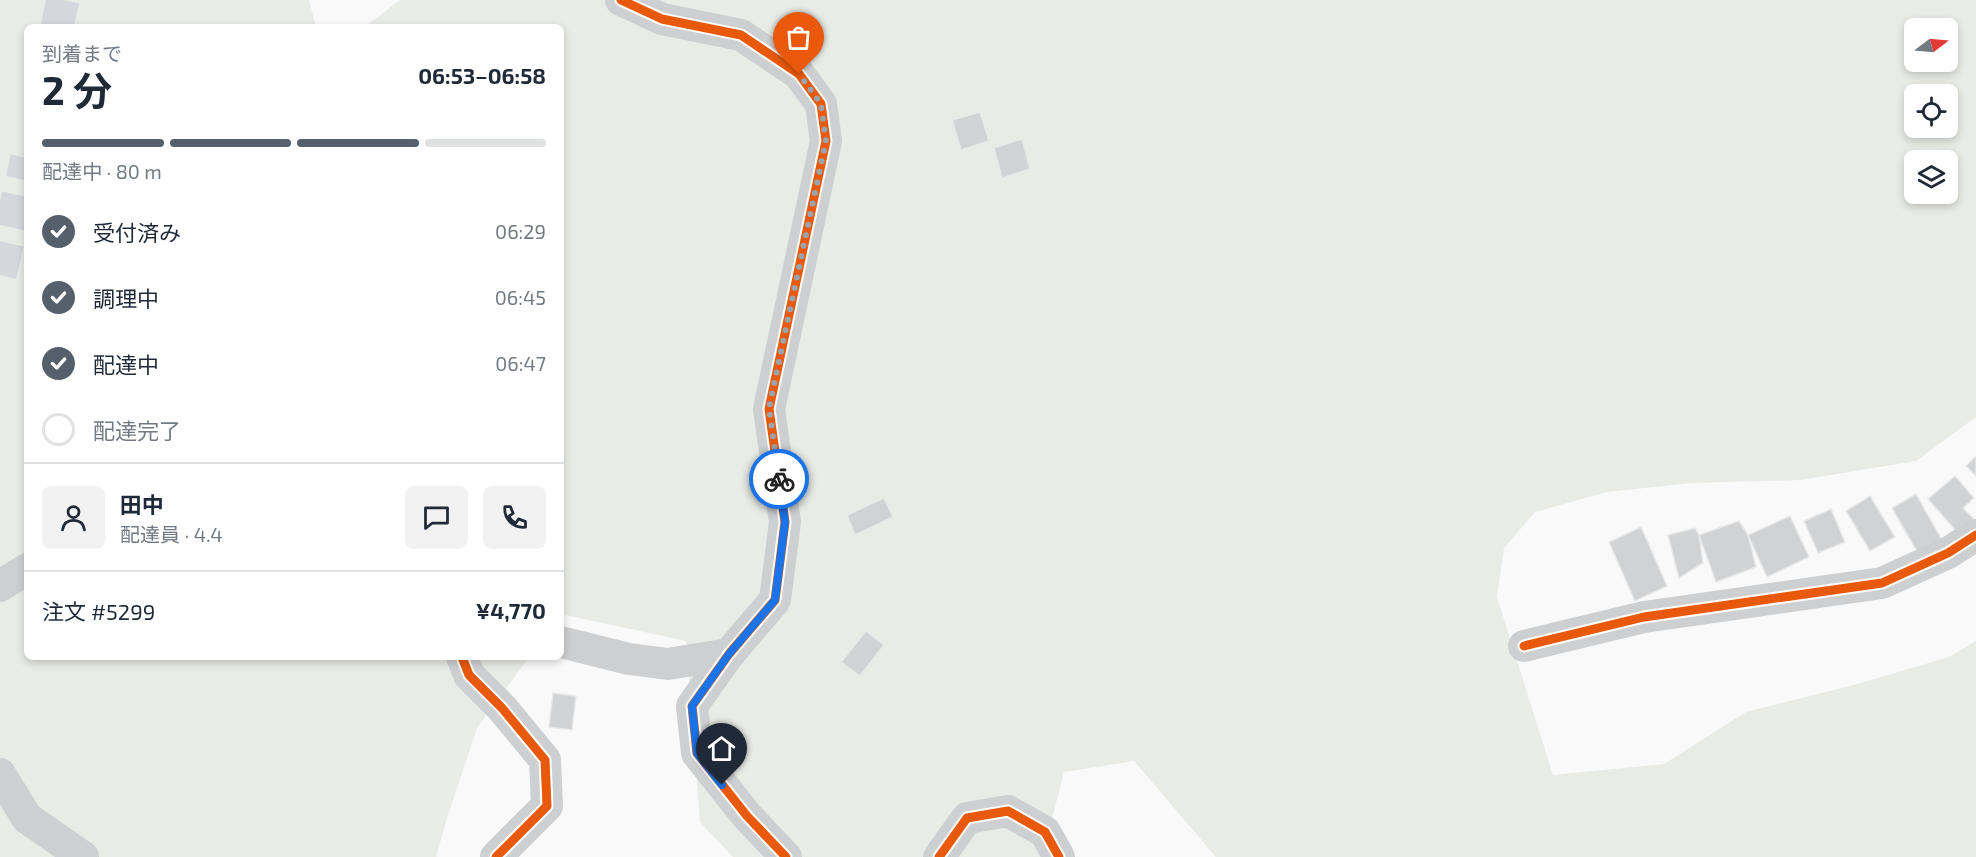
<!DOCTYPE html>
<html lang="ja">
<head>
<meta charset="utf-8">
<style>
	body { margin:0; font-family:"Exo 2","Noto Sans JP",sans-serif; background:#f2f2f3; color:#1f2937; height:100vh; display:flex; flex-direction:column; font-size:22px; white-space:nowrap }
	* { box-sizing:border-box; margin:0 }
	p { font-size:20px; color:#747a83 }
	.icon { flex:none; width:33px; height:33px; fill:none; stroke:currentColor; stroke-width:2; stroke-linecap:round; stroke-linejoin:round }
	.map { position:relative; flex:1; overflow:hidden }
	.details { position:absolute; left:24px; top:24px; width:540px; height:636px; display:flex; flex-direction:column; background:#fff; border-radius:9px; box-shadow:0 3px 9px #0003 }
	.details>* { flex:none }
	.needle { width:39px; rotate:74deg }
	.controls { position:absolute; left:1904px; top:18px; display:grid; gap:12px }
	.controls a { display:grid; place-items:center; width:54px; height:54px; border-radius:9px; background:#fff; box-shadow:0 3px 9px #0003; font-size:30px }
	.pin { position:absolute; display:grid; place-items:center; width:51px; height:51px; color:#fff; margin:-62px -26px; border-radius:50% 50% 50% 0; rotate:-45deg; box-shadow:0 0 6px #0007 }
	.pin .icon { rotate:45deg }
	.courier { position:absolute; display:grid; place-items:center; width:60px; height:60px; margin:-30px; border:4px solid #1a73e8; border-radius:50%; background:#fff; color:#222; box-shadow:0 2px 8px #0007 }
	.head em { font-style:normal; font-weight:700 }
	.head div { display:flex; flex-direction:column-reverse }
	.head { display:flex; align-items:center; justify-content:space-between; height:102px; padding:0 18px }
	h1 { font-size:39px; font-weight:700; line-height:45px }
	.bar { display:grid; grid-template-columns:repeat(4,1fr); gap:9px 6px; align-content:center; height:72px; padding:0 18px }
	.bar i { height:8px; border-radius:4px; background:#e0e1e3 }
	.bar .on { background:#56606c }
	.bar p { grid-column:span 4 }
	.line { display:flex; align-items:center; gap:15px; padding:0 18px; border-top:2px solid #e0e1e3 }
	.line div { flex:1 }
	.round { display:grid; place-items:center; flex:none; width:63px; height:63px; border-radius:9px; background:#f2f2f3 }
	ol { padding:0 18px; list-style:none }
	li { display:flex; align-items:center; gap:18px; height:66px }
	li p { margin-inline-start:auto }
	li .icon { padding:6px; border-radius:50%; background:#56606c; color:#fff; stroke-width:4 }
	li:last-child { color:#747a83 }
	li i { width:33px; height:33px; border:3px solid #e0e1e3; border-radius:50% }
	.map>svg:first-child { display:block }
	.green { fill:#e8ebe6; fill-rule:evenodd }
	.building { fill:#d0d2d3; stroke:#e8e8e8; stroke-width:1.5 }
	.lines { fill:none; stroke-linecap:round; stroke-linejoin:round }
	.trunk-tunnel { stroke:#d4d8dc; stroke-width:33; stroke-dasharray:33 16; stroke-linecap:butt }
	.minor { stroke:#cecfd0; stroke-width:32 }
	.cycleway-casing { stroke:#fff; stroke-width:13 }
	.cycleway { stroke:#e8590c; stroke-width:9 }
	.done { stroke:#99a4ac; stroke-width:6; stroke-dasharray:0 10.8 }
	.route { stroke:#1a73e8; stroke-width:8 }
</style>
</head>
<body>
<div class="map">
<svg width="1976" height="857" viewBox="0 0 1976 857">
	<rect width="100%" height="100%" fill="#f9f9f9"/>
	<path class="green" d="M0,0H309L316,27H27V657H529L477,728L447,818L436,857H0Z
		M400,0H1976V417L1916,461L1801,480L1691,483L1607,492L1535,512L1504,548L1497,597L1553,775L1664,764L1746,712L1854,685L1949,657L1976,641V857H1216L1134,761L1064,772L1042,857H733L700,822L686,641L561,614V27H365ZM1914,28H1947V62H1914ZM1914,94H1947V128H1914ZM1914,160H1947V194H1914Z"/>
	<path class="building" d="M980,112L989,141L961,150L952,120Z
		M1022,139L1030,169L1002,178L994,148Z
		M1976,456V476L1966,466Z
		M1955,476L1974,498L1963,508L1974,519L1958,533L1928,499Z
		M1916,494L1942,540L1918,553L1892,508Z
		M1870,496L1895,537L1870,551L1846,511Z
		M884,498L893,517L855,535L847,515Z
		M1831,509L1845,542L1818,553L1804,521Z
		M1790,516L1809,557L1767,577L1748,535Z
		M1739,521L1748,535L1756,567L1716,582L1699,535Z
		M1641,527L1667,586L1635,601L1609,542Z
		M1695,528L1699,535L1703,563L1679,578L1668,535Z
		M866,631L884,645L860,676L841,662Z
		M553,693L576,696L572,730L549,727Z"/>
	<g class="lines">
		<path class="trunk-tunnel" d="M57,27L63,0
			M0,275L27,158"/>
		<path class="minor" d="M621,0L662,19L741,35L799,74L821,104L826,141L769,409L785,522L775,600L729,654L692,706L697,753L747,816L786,857
			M0,586L27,569
			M561,642L629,659L668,664L729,654
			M1524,646L1644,617L1882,583L1948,553L1976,535
			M462,657L469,675L502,708L545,760L547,806L496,857
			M0,774L27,818L83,857
			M939,857L967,818L1008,811L1045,832L1059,857"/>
		<defs>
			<path id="cycleway" d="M621,0L662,19L741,35L799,74L821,104L826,141L769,409L785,522L775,600L729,654L692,706L697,753L747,816L786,857
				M1524,646L1644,617L1882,583L1948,553L1976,535
				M462,657L469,675L502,708L545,760L547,806L496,857
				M939,857L967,818L1008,811L1045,832L1059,857"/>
		</defs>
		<use href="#cycleway" class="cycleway-casing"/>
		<use href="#cycleway" class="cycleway"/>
	</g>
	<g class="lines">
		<path class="done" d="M779,479L769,408L826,141L821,104L799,74"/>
		<path class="route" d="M722,785L697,753L692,706L729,654L775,600L785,522L779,479"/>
	</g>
</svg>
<div class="controls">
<a><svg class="needle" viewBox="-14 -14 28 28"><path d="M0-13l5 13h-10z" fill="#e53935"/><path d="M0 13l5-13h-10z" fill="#747a83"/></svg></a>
<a><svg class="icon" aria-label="locate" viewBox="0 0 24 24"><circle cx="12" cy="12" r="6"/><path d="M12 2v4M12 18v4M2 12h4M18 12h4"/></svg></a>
<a><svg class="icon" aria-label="layers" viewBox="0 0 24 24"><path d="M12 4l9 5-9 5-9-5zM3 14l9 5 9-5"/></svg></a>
</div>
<div class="pin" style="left:799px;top:74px;background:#ea580c"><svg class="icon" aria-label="bag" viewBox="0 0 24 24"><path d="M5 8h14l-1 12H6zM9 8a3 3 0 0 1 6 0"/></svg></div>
<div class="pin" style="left:722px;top:785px;background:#1f2937"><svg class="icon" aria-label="home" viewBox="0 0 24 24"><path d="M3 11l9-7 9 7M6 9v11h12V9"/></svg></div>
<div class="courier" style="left:779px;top:479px"><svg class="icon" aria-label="bike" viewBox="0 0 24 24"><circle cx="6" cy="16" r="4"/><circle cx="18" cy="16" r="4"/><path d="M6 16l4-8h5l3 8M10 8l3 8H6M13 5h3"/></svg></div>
<section class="details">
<div class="head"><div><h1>2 分</h1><p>到着まで</p></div><em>06:53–06:58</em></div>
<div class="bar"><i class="on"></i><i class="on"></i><i class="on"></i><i></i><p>配達中 · 80 m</p></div>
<ol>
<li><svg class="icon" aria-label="check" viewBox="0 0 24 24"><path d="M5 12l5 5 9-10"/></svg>受付済み<p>06:29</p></li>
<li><svg class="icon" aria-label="check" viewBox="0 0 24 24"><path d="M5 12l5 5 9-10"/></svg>調理中<p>06:45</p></li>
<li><svg class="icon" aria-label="check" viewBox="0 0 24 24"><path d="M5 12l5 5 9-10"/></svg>配達中<p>06:47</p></li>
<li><i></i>配達完了</li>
</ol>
<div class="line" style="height:108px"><a class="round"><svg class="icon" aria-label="person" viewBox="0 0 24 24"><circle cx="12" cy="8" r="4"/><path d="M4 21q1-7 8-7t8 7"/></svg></a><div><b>田中</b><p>配達員 · 4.4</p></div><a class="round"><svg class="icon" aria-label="chat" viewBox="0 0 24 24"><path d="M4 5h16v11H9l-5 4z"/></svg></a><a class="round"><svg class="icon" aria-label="phone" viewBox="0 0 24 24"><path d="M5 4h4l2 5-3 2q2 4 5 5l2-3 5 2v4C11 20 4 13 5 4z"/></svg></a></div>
<div class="line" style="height:78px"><div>注文 #5299</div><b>¥4,770</b></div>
</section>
</div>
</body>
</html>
